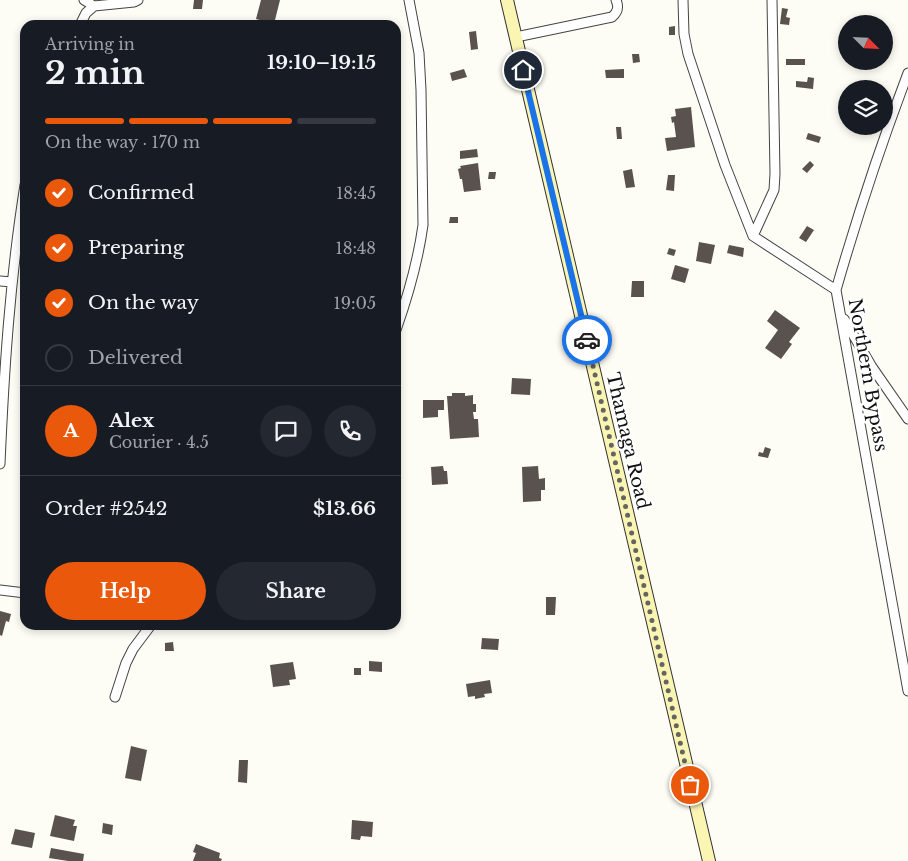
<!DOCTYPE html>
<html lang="en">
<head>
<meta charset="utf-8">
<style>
	body { margin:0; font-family:"Libre Baskerville",serif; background:#242831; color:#f1f3f6; height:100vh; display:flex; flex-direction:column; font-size:19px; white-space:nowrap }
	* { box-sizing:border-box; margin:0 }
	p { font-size:16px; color:#9ea1a6 }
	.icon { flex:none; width:28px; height:28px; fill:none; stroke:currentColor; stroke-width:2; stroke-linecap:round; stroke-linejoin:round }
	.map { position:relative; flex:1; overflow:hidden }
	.side { position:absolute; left:20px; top:20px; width:381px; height:610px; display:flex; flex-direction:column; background:#171b24; border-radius:15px; box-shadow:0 2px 8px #0003 }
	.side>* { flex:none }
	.needle { width:32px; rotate:114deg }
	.fabs { position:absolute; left:838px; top:15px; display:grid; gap:10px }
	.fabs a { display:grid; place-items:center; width:55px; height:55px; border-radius:50%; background:#171b24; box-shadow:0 2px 8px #0003; font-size:25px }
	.pin { position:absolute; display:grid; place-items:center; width:42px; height:42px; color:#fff; margin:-21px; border:2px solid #fff; border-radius:50%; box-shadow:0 1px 5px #0007 }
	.courier { position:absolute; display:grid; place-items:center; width:50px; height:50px; margin:-25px; border:4px solid #1a73e8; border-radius:50%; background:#fff; color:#222; box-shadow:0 1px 6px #0007 }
	.overview em { font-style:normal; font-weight:800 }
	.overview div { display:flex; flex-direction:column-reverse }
	.overview { display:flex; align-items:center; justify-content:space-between; height:85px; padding:0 25px }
	h1 { font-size:32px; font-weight:800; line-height:38px }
	.bar { display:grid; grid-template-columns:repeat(4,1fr); gap:8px 5px; align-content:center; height:60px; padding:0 25px }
	.bar i { height:6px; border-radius:4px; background:#363941 }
	.bar .current { background:#ea580c }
	.bar p { grid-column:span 4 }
	.line { display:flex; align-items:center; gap:12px; padding:0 25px; border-top:1px solid #363941 }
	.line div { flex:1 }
	.round { display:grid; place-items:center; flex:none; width:52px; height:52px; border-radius:26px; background:#242831 }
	ol { padding:0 25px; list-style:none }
	li { display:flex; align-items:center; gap:15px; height:55px }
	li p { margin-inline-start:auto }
	li .icon { padding:5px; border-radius:50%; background:#ea580c; color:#fff; stroke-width:4 }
	li:last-child { color:#9ea1a6 }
	li i { width:28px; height:28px; border:2px solid #363941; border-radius:50% }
	.cta { display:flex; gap:10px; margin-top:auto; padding:10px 25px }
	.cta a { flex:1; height:58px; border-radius:30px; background:#ea580c; color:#fff; font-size:20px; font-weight:800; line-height:58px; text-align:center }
	.cta a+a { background:#242831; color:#f1f3f6 }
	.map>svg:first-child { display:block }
	.building { fill:#59524e }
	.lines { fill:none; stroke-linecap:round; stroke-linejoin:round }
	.minor-casing { stroke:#444; stroke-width:11 }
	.secondary-casing { stroke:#333; stroke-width:14 }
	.minor { stroke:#fff; stroke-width:9 }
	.secondary { stroke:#fbf5b4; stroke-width:12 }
	.done { stroke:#646461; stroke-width:5; stroke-dasharray:0 9 }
	.route { stroke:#1a73e8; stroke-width:6 }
	.labels { text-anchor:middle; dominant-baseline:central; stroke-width:5; stroke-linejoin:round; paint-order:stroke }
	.street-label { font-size:18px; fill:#111; stroke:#fff }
</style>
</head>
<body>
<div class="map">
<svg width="908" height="861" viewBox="0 0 908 861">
	<rect width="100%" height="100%" fill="#fefdf5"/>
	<path class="building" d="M194,0H203L202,9H193Z
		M261,0H280L274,24L256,19Z
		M782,8L788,9L786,17L790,18L789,25L780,24Z
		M675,26V35H669V27Z
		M476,31L478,49L471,50L469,32Z
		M632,54H639L640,62L633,63Z
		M786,59H805V65H786Z
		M464,69L467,77L452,81L450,73Z
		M624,69V78H606L605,70Z
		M808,77L814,78L813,89L796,87V81L807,82Z
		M691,107L695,147L667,151L665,138L676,137L674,122L672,123L671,117L676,116L675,109Z
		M616,127H621L622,139H617Z
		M808,133L821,137L819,143L806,139Z
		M477,149L478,157L460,159V151Z
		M810,161L814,165L807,173L802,169Z
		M478,163L481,190L464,192L462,179H460L458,169L461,168L460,166Z
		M632,169L635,187L626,188L623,171Z
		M489,172H496L495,179H488Z
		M668,175H675L674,191L666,190Z
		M450,217H458V223H449Z
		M807,226L814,230L806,242L799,238Z
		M699,242L715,245L711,264L696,261Z
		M729,245L744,248L743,257L727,253Z
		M669,248L676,250L674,256L667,254Z
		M675,265L689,269L685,283L671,279Z
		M632,281H644V297H631Z
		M775,310L800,328L789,342L792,344L781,359L765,348L778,330L767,321Z
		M512,378L531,379L530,395L511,394Z
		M452,393H465V396L473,395V404H476V412H473L474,419H478L479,437L450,439L447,396H452Z
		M423,400H444V410H438V417L423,418Z
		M765,447L771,449L768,458L758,456L759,452L763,453Z
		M443,466L444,471H447L448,484L432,485L431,467Z
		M538,466L539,479L545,478V490H541V501L523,502L522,467Z
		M24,517H25V534L21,533Z
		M546,597H556L555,615H546Z
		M0,611L11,614L9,622L6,621L2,636L0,635Z
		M482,638L499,639L498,650L481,649Z
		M173,642L174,651H165V643Z
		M369,661L382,662V672L369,671Z
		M293,662L296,679L289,680L290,685L273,687L270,665Z
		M354,668H361V675H354Z
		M490,680L492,693L484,694L485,697L475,699V696L468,697L466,684Z
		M131,746L147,750L141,781L125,778Z
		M239,760H248L247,783L238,782Z
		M55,815L75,820L73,826H77L74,841L50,836Z
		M352,820L373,822L372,837L361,836L360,840L351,839Z
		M103,823L113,825L112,835L102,833Z
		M15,829L35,833L32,848L11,844Z
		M196,844L220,853L219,858L222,859L221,861H193L196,853L193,852Z
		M51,848L84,854L83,861H68L49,858Z"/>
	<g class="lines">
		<defs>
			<path id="minor" d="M84,0L94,6
				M683,0L684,34L688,54L725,165L753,236L836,290
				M80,25L86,13L94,6L134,2L138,0
				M516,37L612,17C618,12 619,7 616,0
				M908,73C881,144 857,217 836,290L908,691
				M753,236L774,190L775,174L772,0
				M0,281L12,282
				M844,319L872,367L908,419
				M396,330C408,296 418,261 423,225L421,90L419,53L409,0
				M0,464C4,371 10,278 25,185
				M0,590L25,593
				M115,697L126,663L133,649L151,625"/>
			<path id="secondary" d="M507,0L709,861"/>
		</defs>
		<use href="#minor" class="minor-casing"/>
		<use href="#secondary" class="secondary-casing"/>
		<use href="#minor" class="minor"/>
		<use href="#secondary" class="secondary"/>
	</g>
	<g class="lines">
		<path class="done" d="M587,340L690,785"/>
		<path class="route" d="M523,70L587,340"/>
	</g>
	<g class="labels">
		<g class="street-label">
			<text transform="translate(868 375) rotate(80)">Northern Bypass</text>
			<text transform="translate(628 441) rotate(77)">Thamaga Road</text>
		</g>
	</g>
</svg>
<div class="fabs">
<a><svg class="needle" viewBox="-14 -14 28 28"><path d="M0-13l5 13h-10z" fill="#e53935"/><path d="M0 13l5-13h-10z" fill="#9ea1a6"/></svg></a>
<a><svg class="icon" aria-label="layers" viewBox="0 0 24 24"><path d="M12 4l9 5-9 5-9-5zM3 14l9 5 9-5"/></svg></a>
</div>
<div class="pin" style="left:690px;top:785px;background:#ea580c"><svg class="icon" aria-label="bag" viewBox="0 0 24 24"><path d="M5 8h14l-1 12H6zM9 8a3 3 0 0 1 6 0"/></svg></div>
<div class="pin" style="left:523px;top:70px;background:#1f2937"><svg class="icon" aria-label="home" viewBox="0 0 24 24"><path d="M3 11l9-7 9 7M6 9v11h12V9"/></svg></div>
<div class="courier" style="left:587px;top:340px"><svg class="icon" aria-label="car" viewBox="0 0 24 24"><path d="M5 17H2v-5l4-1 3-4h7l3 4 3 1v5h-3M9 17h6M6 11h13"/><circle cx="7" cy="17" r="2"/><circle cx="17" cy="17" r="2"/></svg></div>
<section class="side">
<div class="overview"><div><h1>2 min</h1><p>Arriving in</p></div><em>19:10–19:15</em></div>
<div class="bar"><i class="current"></i><i class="current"></i><i class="current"></i><i></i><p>On the way · 170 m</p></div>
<ol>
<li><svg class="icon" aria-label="check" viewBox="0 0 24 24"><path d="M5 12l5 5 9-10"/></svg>Confirmed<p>18:45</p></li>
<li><svg class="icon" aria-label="check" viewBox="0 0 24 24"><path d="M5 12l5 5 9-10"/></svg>Preparing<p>18:48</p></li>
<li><svg class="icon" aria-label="check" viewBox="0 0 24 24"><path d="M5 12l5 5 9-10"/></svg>On the way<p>19:05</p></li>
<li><i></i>Delivered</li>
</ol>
<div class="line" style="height:90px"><b class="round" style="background:#ea580c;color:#fff">A</b><div><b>Alex</b><p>Courier · 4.5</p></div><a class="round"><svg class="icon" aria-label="chat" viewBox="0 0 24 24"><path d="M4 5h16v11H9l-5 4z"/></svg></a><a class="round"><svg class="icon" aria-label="phone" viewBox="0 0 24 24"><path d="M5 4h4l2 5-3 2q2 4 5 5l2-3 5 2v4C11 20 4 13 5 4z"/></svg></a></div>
<div class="line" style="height:65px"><div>Order #2542</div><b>$13.66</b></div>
<div class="cta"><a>Help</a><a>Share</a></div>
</section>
</div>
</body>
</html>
